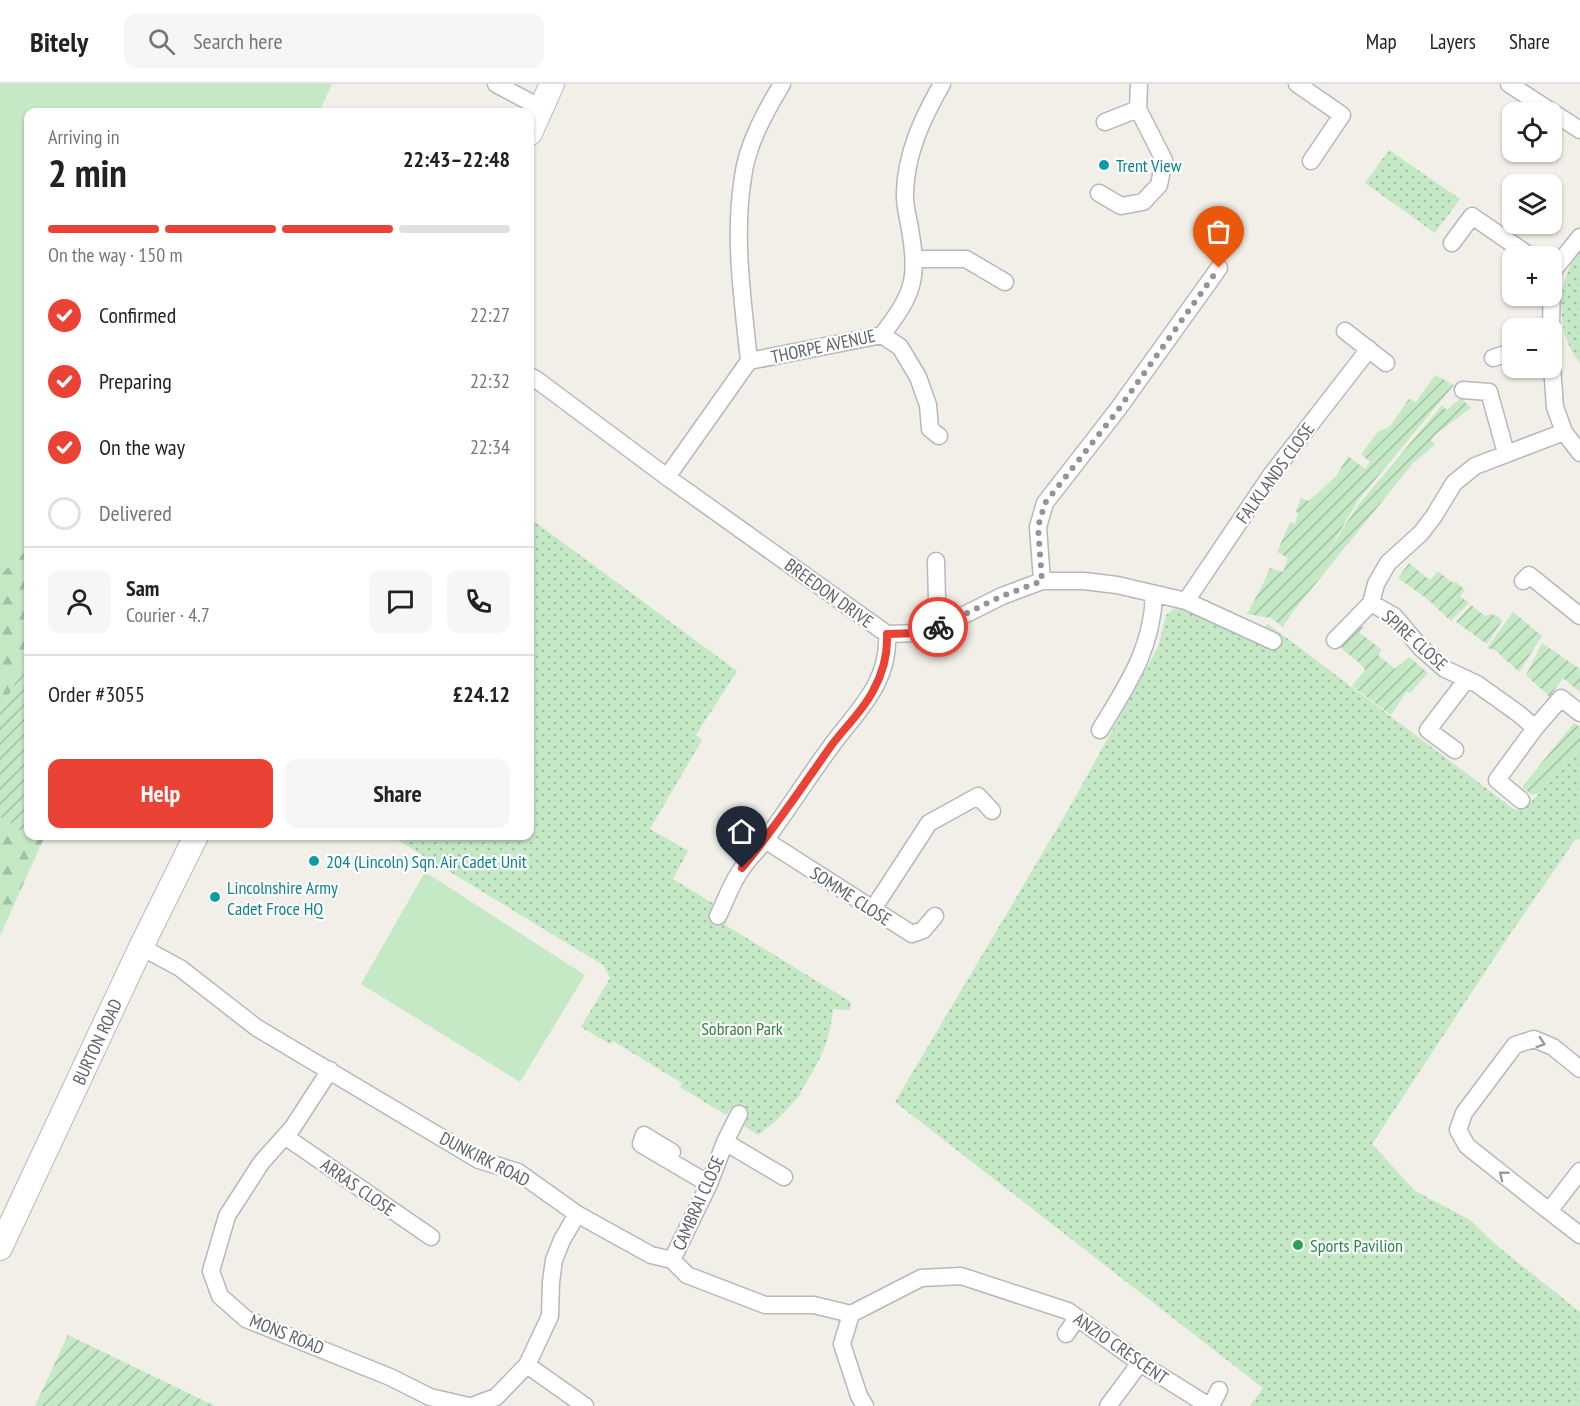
<!DOCTYPE html>
<html lang="en">
<head>
<meta charset="utf-8">
<style>
	body { margin:0; font-family:"PT Sans Narrow",sans-serif; background:#f6f6f6; color:#222; height:100vh; display:flex; flex-direction:column; font-size:22px; white-space:nowrap }
	* { box-sizing:border-box; margin:0 }
	p { font-size:20px; color:#767676 }
	.icon { flex:none; width:33px; height:33px; fill:none; stroke:currentColor; stroke-width:2; stroke-linecap:round; stroke-linejoin:round }
	.map { position:relative; flex:1; overflow:hidden }
	.sheet { position:absolute; left:24px; top:24px; width:510px; height:732px; display:flex; flex-direction:column; background:#fff; border-radius:12px; box-shadow:0 2px 4px #0004 }
	.sheet>* { flex:none }
	.buttons { position:absolute; left:1502px; top:18px; display:grid; gap:12px }
	.buttons a { display:grid; place-items:center; width:60px; height:60px; border-radius:12px; background:#fff; box-shadow:0 2px 4px #0004; font-size:30px }
	.pin { position:absolute; display:grid; place-items:center; width:51px; height:51px; color:#fff; margin:-62px -26px; border-radius:50% 50% 50% 0; rotate:-45deg; box-shadow:0 0 6px #0007 }
	.pin .icon { rotate:45deg }
	.courier { position:absolute; display:grid; place-items:center; width:60px; height:60px; margin:-30px; border:4px solid #ea4335; border-radius:50%; background:#fff; color:#222; box-shadow:0 2px 8px #0007 }
	.overview em { font-style:normal; font-weight:600 }
	.overview div { display:flex; flex-direction:column-reverse }
	.overview { display:flex; align-items:center; justify-content:space-between; height:102px; padding:0 24px }
	h1 { font-size:39px; font-weight:600; line-height:45px }
	.bar { display:grid; grid-template-columns:repeat(4,1fr); gap:9px 6px; align-content:center; height:72px; padding:0 24px }
	.bar i { height:8px; border-radius:4px; background:#e0e0e0 }
	.bar .selected { background:#ea4335 }
	.bar p { grid-column:span 4 }
	.line { display:flex; align-items:center; gap:15px; padding:0 24px; border-top:2px solid #e0e0e0 }
	.line div { flex:1 }
	.round { display:grid; place-items:center; flex:none; width:63px; height:63px; border-radius:12px; background:#f6f6f6 }
	ol { padding:0 24px; list-style:none }
	li { display:flex; align-items:center; gap:18px; height:66px }
	li p { margin-inline-start:auto }
	li .icon { padding:6px; border-radius:50%; background:#ea4335; color:#fff; stroke-width:4 }
	li:last-child { color:#767676 }
	li i { width:33px; height:33px; border:3px solid #e0e0e0; border-radius:50% }
	.primary-button { display:flex; gap:12px; margin-top:auto; padding:12px 24px }
	.primary-button a { flex:1; height:69px; border-radius:12px; background:#ea4335; color:#fff; font-size:24px; font-weight:600; line-height:69px; text-align:center }
	.primary-button a+a { background:#f6f6f6; color:#222 }
	header { display:flex; align-items:center; gap:36px; box-sizing:border-box; height:84px; padding:0 30px; background:#fff; border-bottom:2px solid #e0e0e0 }
	header strong { font-size:28px }
	nav { display:flex; gap:33px; margin-inline-start:auto; font-size:21px }
	.search { width:420px; height:54px; background:#f6f6f6; display:flex; align-items:center; gap:15px; box-sizing:border-box; padding:0 21px; border-radius:12px; color:#767676; font-size:22px }
	.map>svg:first-child { display:block }
	.grass { fill:#c5e8c5 }
	.forest { fill:url(#forest-firs) }
	.park { fill:url(#park-dots) }
	.garden { fill:url(#garden-furrows) }
	.lines { fill:none; stroke-linecap:round; stroke-linejoin:round }
	.minor-casing { stroke:#b5b8bc; stroke-width:19 }
	.secondary-casing { stroke:#b6babf; stroke-width:26 }
	.minor { stroke:#fff; stroke-width:16 }
	.secondary { stroke:#fff; stroke-width:24 }
	.oneway { stroke:#979a9d }
	.done { stroke:#929495; stroke-width:6; stroke-dasharray:0 10.8 }
	.route { stroke:#ea4335; stroke-width:8 }
	.culture-dot { fill:#0f9aa8; stroke:#fff; stroke-width:2 }
	.leisure-dot { fill:#2e9e5b; stroke:#fff; stroke-width:2 }
	.labels { text-anchor:middle; dominant-baseline:central; stroke-width:4.5; stroke-linejoin:round; paint-order:stroke }
	.culture-label { font-size:18px; fill:#0d838f; stroke:#fff; text-anchor:start }
	.street-label { font-size:18px; fill:#5f6368; stroke:#fff }
	.park-label { font-size:18px; fill:#348238; stroke:#fff }
	.leisure-label { font-size:18px; fill:#27864d; stroke:#fff; text-anchor:start }
</style>
</head>
<body>
<header>
<strong>Bitely</strong>
<div class="search"><svg class="icon" aria-label="search" viewBox="0 0 24 24"><circle cx="10" cy="10" r="6"/><path d="M15 15l6 6"/></svg>Search here</div>
<nav><a>Map</a><a>Layers</a><a>Share</a></nav>
</header>
<div class="map">
<svg width="1580" height="1322" viewBox="0 0 1580 1322">
	<defs>
		<pattern id="forest-firs" width="22" height="20" patternUnits="userSpaceOnUse" patternTransform="scale(1.5)"><rect width="22" height="20" fill="#c5e8c5"/><path d="M5 1l3.5 6h-7zM16 11l3.5 6h-7z" fill="#a3c0a4"/></pattern>
		<pattern id="park-dots" width="8" height="8" patternUnits="userSpaceOnUse" patternTransform="scale(1.5)"><rect width="8" height="8" fill="#c5e8c5"/><path d="M2 2h.1M6 6h.1" fill="none" stroke="#a3c0a4" stroke-width="1.8" stroke-linecap="round"/></pattern>
		<pattern id="garden-furrows" width="10" height="10" patternUnits="userSpaceOnUse" patternTransform="scale(1.5)"><rect width="10" height="10" fill="#c5e8c5"/><path d="M-1 1l2-2M0 10L10 0M9 11l2-2" fill="none" stroke="#a3c0a4"/></pattern>
	</defs>
	<rect width="100%" height="100%" fill="#f1efe8"/>
	<path class="grass" d="M0,0H332L319,28H28V465L0,491Z
		M425,788L585,891L520,998L361,900Z"/>
	<path class="forest" d="M28,465V573L0,629V491Z
		M0,733L28,749V752H34L43,756L0,852Z"/>
	<path class="park" d="M1389,66L1460,115L1435,149L1365,99Z
		M1580,167V279C1555,250 1555,196 1580,167Z
		M535,438L737,587L696,651L702,656L650,745L688,767L673,795L714,820L711,827L727,837L725,841L851,918L850,926L833,925C829,963 819,977 800,1009L801,1010L777,1036L758,1051L744,1042L748,1033L731,1024L726,1031L680,1003L682,999L613,957L610,960L581,943L610,894L603,881L391,752H530V440Z
		M1176,524L1200,531L1254,552L1268,540L1515,726L1525,724L1580,667V755L1575,756L1508,853L1372,1060L1415,1107L1470,1136L1496,1161L1580,1228V1322H1250L1263,1304L895,1018L1071,721L1158,563L1166,531Z"/>
	<path class="garden" d="M1435,291L1454,301L1359,415L1323,476L1356,424L1442,321L1446,326L1461,314L1471,324L1437,349L1431,356L1435,361L1414,378L1291,530L1283,543L1271,534L1247,530L1263,500L1270,484L1283,488L1288,474L1277,468L1290,438L1295,440L1298,430L1296,427L1301,414L1309,417L1337,391L1348,372L1365,385L1370,378L1361,370L1378,348L1390,342L1409,315L1416,318Z
		M1409,479L1430,496L1438,487L1451,498H1456L1465,506L1460,512L1469,519L1451,537L1426,514L1398,494Z
		M1471,521L1485,532L1491,530L1499,533L1502,537L1487,560L1456,538Z
		M1513,528L1542,552L1519,588L1495,566L1487,564Z
		M1358,542L1364,543L1359,548L1382,566L1378,571L1395,585L1409,573L1428,589L1410,609L1407,607L1391,631L1352,602L1365,586C1358,575 1348,572 1340,562Z
		M1542,559L1580,585V608L1563,594L1552,609L1557,614L1554,617L1526,591Z
		M28,573V749L0,733V629Z
		M1574,639L1580,643V667L1541,708L1532,711L1522,703Z
		M68,1251L215,1322H35Z"/>
	<g class="lines">
		<defs>
			<path id="minor" d="M496,0L541,24
				M1297,0L1342,31L1311,77
				M1509,0L1580,46
				M1105,38L1138,25
				M1099,109L1121,122L1143,118L1159,101L1164,76L1138,25L1139,0
				M1452,159L1472,132L1530,172
				M915,175H966L1005,198
				M1551,244L1552,188L1580,153
				M1345,247L1386,279
				M882,251L900,263L918,293L928,321L930,345L939,352
				M1551,269L1555,323L1564,348L1580,369
				M1493,274L1512,268
				M749,277L882,251C913,210 919,196 910,145C908,133 904,120 905,108C906,69 923,33 942,0
				M749,277C743,217 733,154 743,93C747,61 765,28 782,0
				M530,292L537,296L667,393L887,550L920,549L944,541L1002,512L1042,497H1084L1117,501L1186,517L1273,557
				M1463,306L1489,308L1506,369
				M667,393L749,277
				M936,477L937,516L944,541
				M1042,497L1038,443L1045,419L1118,325L1219,184
				M1523,497L1529,491L1580,532
				M1186,517L1271,391L1369,265
				M1371,519L1394,532L1421,564L1445,585L1477,600L1519,630L1535,644L1561,614L1580,629
				M1335,556L1371,519L1376,500L1388,479L1421,449L1434,432L1454,399L1475,382L1564,348
				M1100,646C1127,601 1152,566 1154,511
				M1455,666L1428,646L1467,595
				M1521,716L1497,696L1535,644
				M765,756L912,850L923,846L935,832
				M873,825L929,739L978,712L992,727
				M718,832C726,816 732,797 743,783C750,773 759,765 766,755C789,724 809,692 832,661C858,626 890,598 887,550
				M141,863L180,884L257,944L479,1076L518,1088L577,1130L651,1171L672,1176L687,1191L765,1221H814L851,1230
				M330,986L293,1043L261,1079L227,1132L211,1187L220,1212L246,1235L390,1293L430,1313L469,1322
				M286,1053L431,1153
				M725,1058L739,1030
				M666,1075L672,1068L644,1051L641,1060L709,1100
				M1580,1087L1549,1127L1580,1151
				M1549,1127L1467,1062L1458,1046L1464,1029L1515,961L1534,955L1553,963L1580,985
				M672,1176L709,1100L725,1058L784,1093
				M1066,1250L1077,1234
				M527,1281L585,1322
				M472,1322L496,1313L527,1281L550,1232L551,1198L554,1176L562,1156L577,1130
				M865,1322L859,1312L842,1260L851,1230L921,1194L961,1192L1068,1227L1140,1279L1209,1322
				M1108,1322L1140,1279
				M1211,1322L1219,1306"/>
			<g id="secondary">
				<path d="M530,49L552,0"/>
				<path id="s1" d="M0,1164L141,863L196,752"/>
			</g>
		</defs>
		<use href="#minor" class="minor-casing"/>
		<use href="#secondary" class="secondary-casing"/>
		<use href="#minor" class="minor"/>
		<use href="#secondary" class="secondary"/>
	</g>
	<defs><path id="oneway-chevron" d="M-2-3.5L2.5 0L-2 3.5" fill="none" stroke-width="1.6" stroke-linecap="round" stroke-linejoin="round" transform="scale(1.5)"/></defs>
	<g class="oneway">
		<use href="#oneway-chevron" transform="translate(1541 959) rotate(18)"/>
		<use href="#oneway-chevron" transform="translate(1503 1091) rotate(-142)"/>
	</g>
	<g class="lines">
		<path class="done" d="M938,543L1002,512L1042,497L1038,443L1045,419L1118,326L1219,184"/>
		<path class="route" d="M742,784C774,745 802,703 831,662C845,643 862,628 873,607C883,589 888,571 887,550L920,549L938,543"/>
	</g>
	<g class="culture-dot">
		<circle cx="1104" cy="81" r="6"/>
		<circle cx="314" cy="777" r="6"/>
		<circle cx="215" cy="813" r="6"/>
	</g>
	<circle class="leisure-dot" cx="1298" cy="1161" r="6"/>
	<g class="labels">
		<g class="culture-label">
			<text x="1116" y="81">Trent View</text>
			<text x="326" y="777">204 (Lincoln) Sqn. Air Cadet Unit</text>
			<text x="227" y="803">Lincolnshire Army<tspan x="227" dy="21">Cadet Froce HQ</tspan></text>
		</g>
		<g class="street-label">
			<text transform="translate(823 262) rotate(-12)">THORPE AVENUE</text>
			<text transform="translate(1275 389) rotate(-54)">FALKLANDS CLOSE</text>
			<text transform="translate(829 509) rotate(36)">BREEDON DRIVE</text>
			<text transform="translate(1415 556) rotate(42)">SPIRE CLOSE</text>
			<text transform="translate(851 812) rotate(33)">SOMME CLOSE</text>
			<text stroke="none"><textPath href="#s1" startOffset="228">BURTON ROAD</textPath></text>
			<text transform="translate(485 1075) rotate(27)">DUNKIRK ROAD</text>
			<text transform="translate(358 1103) rotate(35)">ARRAS CLOSE</text>
			<text transform="translate(698 1119) rotate(-66)">CAMBRAI CLOSE</text>
			<text transform="translate(287 1250) rotate(22)">MONS ROAD</text>
			<text transform="translate(1121 1264) rotate(35)">ANZIO CRESCENT</text>
		</g>
		<g class="park-label">
			<text x="742" y="944">Sobraon Park</text>
		</g>
		<g class="leisure-label">
			<text x="1310" y="1161">Sports Pavilion</text>
		</g>
	</g>
</svg>
<div class="buttons">
<a><svg class="icon" aria-label="locate" viewBox="0 0 24 24"><circle cx="12" cy="12" r="6"/><path d="M12 2v4M12 18v4M2 12h4M18 12h4"/></svg></a>
<a><svg class="icon" aria-label="layers" viewBox="0 0 24 24"><path d="M12 4l9 5-9 5-9-5zM3 14l9 5 9-5"/></svg></a>
<a>+</a>
<a>−</a>
</div>
<div class="pin" style="left:1219px;top:184px;background:#ea580c"><svg class="icon" aria-label="bag" viewBox="0 0 24 24"><path d="M5 8h14l-1 12H6zM9 8a3 3 0 0 1 6 0"/></svg></div>
<div class="pin" style="left:742px;top:784px;background:#1f2937"><svg class="icon" aria-label="home" viewBox="0 0 24 24"><path d="M3 11l9-7 9 7M6 9v11h12V9"/></svg></div>
<div class="courier" style="left:938px;top:543px"><svg class="icon" aria-label="bike" viewBox="0 0 24 24"><circle cx="6" cy="16" r="4"/><circle cx="18" cy="16" r="4"/><path d="M6 16l4-8h5l3 8M10 8l3 8H6M13 5h3"/></svg></div>
<section class="sheet">
<div class="overview"><div><h1>2 min</h1><p>Arriving in</p></div><em>22:43–22:48</em></div>
<div class="bar"><i class="selected"></i><i class="selected"></i><i class="selected"></i><i></i><p>On the way · 150 m</p></div>
<ol>
<li><svg class="icon" aria-label="check" viewBox="0 0 24 24"><path d="M5 12l5 5 9-10"/></svg>Confirmed<p>22:27</p></li>
<li><svg class="icon" aria-label="check" viewBox="0 0 24 24"><path d="M5 12l5 5 9-10"/></svg>Preparing<p>22:32</p></li>
<li><svg class="icon" aria-label="check" viewBox="0 0 24 24"><path d="M5 12l5 5 9-10"/></svg>On the way<p>22:34</p></li>
<li><i></i>Delivered</li>
</ol>
<div class="line" style="height:108px"><a class="round"><svg class="icon" aria-label="person" viewBox="0 0 24 24"><circle cx="12" cy="8" r="4"/><path d="M4 21q1-7 8-7t8 7"/></svg></a><div><b>Sam</b><p>Courier · 4.7</p></div><a class="round"><svg class="icon" aria-label="chat" viewBox="0 0 24 24"><path d="M4 5h16v11H9l-5 4z"/></svg></a><a class="round"><svg class="icon" aria-label="phone" viewBox="0 0 24 24"><path d="M5 4h4l2 5-3 2q2 4 5 5l2-3 5 2v4C11 20 4 13 5 4z"/></svg></a></div>
<div class="line" style="height:78px"><div>Order #3055</div><b>£24.12</b></div>
<div class="primary-button"><a>Help</a><a>Share</a></div>
</section>
</div>
</body>
</html>
